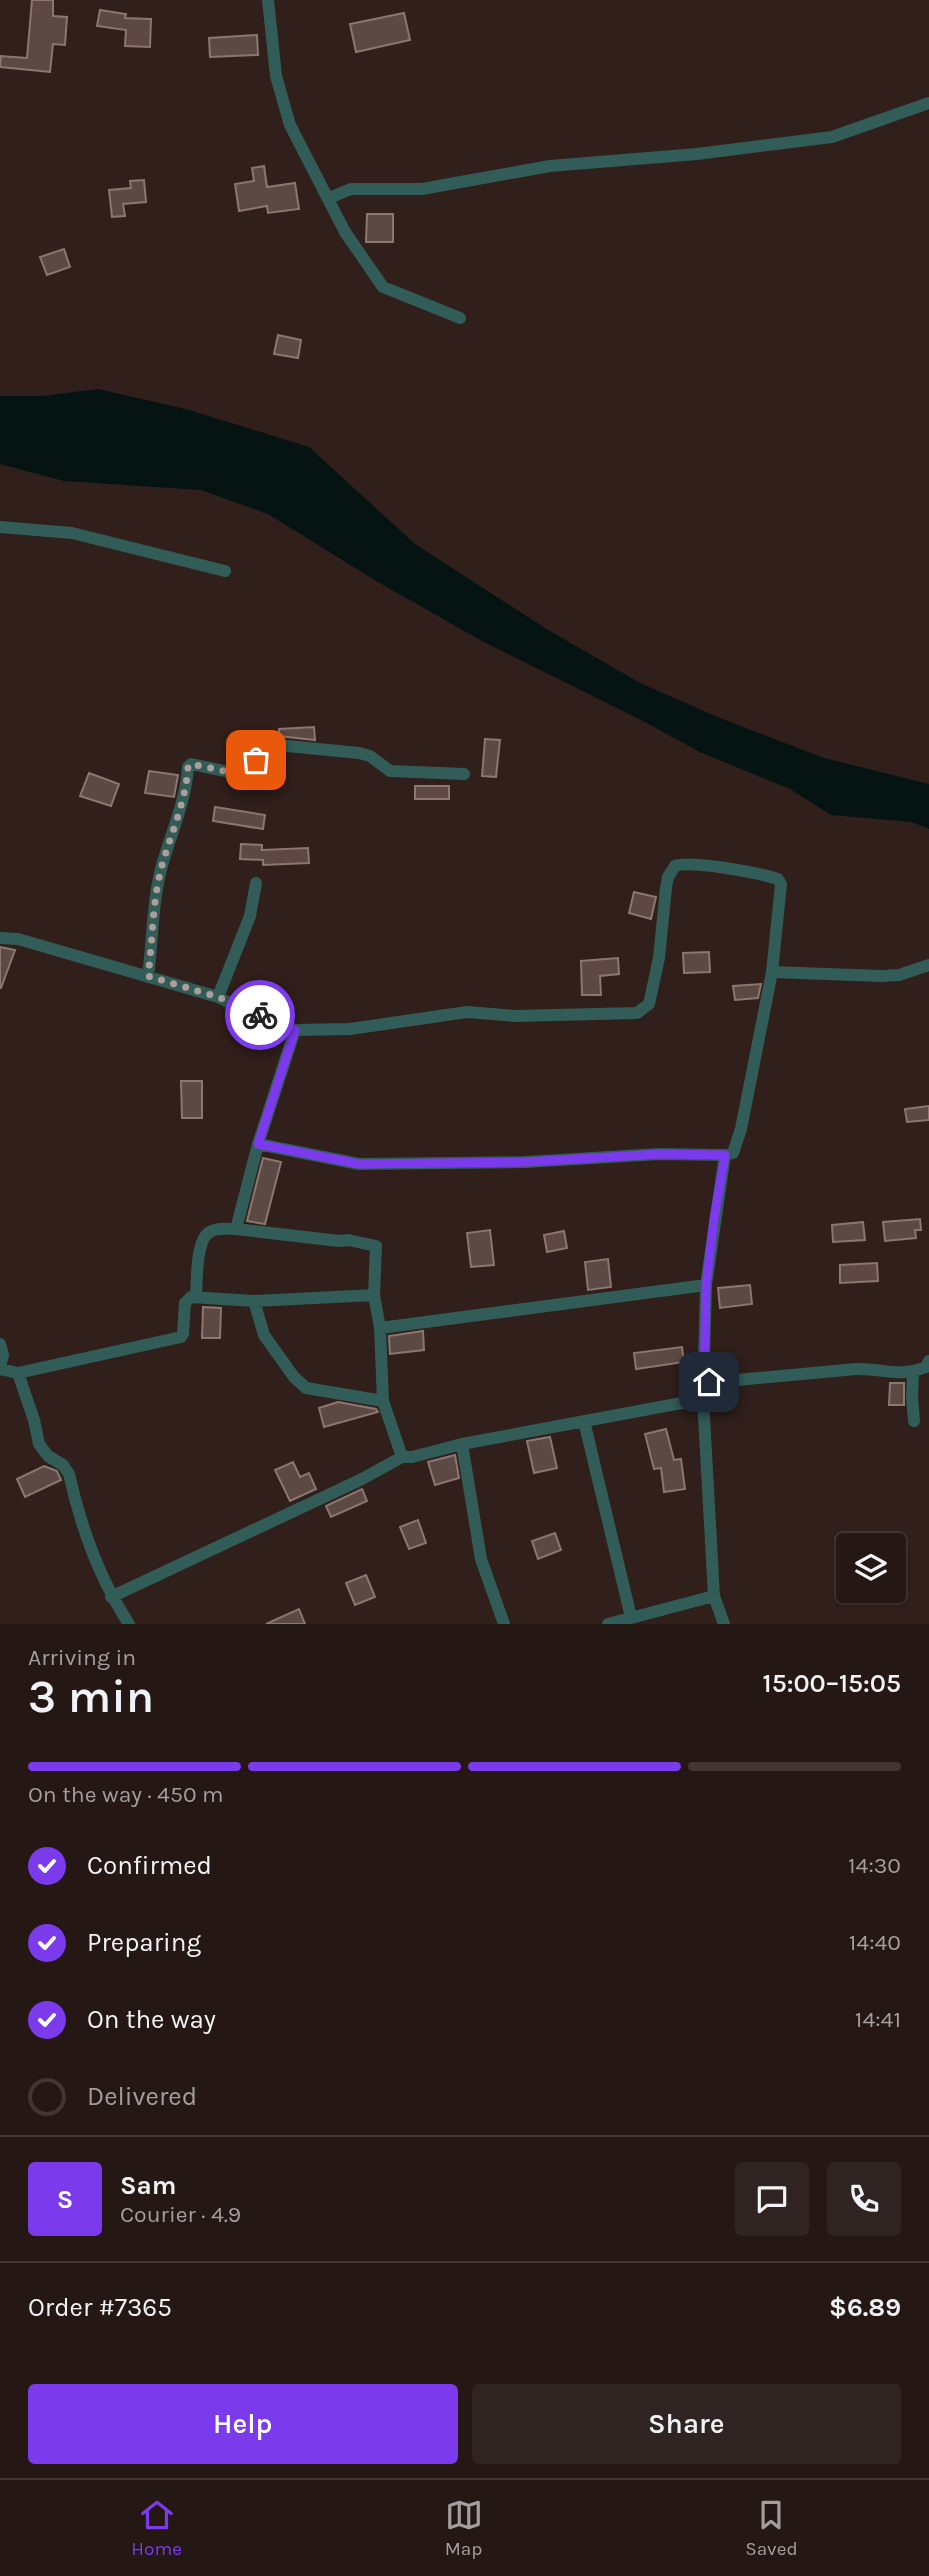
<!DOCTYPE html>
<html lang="en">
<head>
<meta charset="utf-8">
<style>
	body { margin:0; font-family:Karla,sans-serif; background:#302422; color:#f1f3f6; height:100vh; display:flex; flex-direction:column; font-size:26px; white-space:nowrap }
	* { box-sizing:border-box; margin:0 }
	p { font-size:23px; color:#a39fa0 }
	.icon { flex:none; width:38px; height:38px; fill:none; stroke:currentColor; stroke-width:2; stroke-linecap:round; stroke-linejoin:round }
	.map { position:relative; height:1624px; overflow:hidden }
	.panel { display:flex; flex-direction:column; background:#241714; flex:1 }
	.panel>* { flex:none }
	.controls { position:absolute; left:836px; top:1533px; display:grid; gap:14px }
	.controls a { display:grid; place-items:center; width:70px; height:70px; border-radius:7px; background:#241714; box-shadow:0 2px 5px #0004,0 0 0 2px #413634; font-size:35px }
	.pin { position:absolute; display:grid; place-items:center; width:60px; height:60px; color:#fff; margin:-30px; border-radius:14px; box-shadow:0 4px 10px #0006 }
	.courier { position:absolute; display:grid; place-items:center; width:70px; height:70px; margin:-35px; border:5px solid #7c3aed; border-radius:50%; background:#fff; color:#222; box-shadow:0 2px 9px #0007 }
	.head em { font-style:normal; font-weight:600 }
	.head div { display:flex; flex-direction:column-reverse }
	.head { display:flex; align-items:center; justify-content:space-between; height:119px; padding:0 28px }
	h1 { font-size:46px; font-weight:600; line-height:52px }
	.bar { display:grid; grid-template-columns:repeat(4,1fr); gap:10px 7px; align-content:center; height:84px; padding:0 28px }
	.bar i { height:9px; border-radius:5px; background:#413634 }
	.bar .selected { background:#7c3aed }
	.bar p { grid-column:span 4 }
	.line { display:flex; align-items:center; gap:18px; padding:0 28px; border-top:2px solid #413634 }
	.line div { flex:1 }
	.round { display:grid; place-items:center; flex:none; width:74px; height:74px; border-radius:7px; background:#302422 }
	ol { padding:0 28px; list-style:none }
	li { display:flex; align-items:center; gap:21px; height:77px }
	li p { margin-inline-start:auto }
	li .icon { padding:7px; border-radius:50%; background:#7c3aed; color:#fff; stroke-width:4 }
	li:last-child { color:#a39fa0 }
	li i { width:38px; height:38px; border:4px solid #413634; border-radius:50% }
	.action { display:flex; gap:14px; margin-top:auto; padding:14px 28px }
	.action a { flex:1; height:80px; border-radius:7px; background:#7c3aed; color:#fff; font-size:28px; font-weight:600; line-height:80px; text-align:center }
	.action a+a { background:#302422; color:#f1f3f6 }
	.menu { display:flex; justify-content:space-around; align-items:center; height:98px; border-top:2px solid #413634; background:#241714; font-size:19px; color:#a39fa0 }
	.menu a { display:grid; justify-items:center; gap:4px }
	.menu .selected { color:#7c3aed }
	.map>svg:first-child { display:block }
	.water { fill:#051312 }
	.building { fill:#5d4944; stroke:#8c7670; stroke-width:2 }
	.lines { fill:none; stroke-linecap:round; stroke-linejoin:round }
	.minor { stroke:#315c58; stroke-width:12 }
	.done { stroke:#ac9e99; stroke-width:7; stroke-dasharray:0 12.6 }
	.route { stroke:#7c3aed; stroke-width:9 }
</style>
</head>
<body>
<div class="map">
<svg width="929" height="1624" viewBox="0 0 929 1624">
	<rect width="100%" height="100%" fill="#301f1a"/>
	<path class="water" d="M98,389L189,410L309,447L415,544L545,628L640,683L720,718L824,758L929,784V829L912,822L831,815L790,789L702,753L643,721L482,641L378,582L268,514L201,490L64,481L0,464V396H42Z"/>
	<path class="building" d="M32,0H53V16L67,17L65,45L53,44L50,72L0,67L1,56L27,58Z
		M100,10L126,14L125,18L151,19L150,47L125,46L126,30L97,26Z
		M404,13L410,40L356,52L350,24Z
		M257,35L258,55L210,57L209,38Z
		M264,166L267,187L295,183L299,209L268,213L267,206L239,211L235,184L254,181L252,168Z
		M144,180L146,202L123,204L125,216L112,217L109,190L131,188L130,181Z
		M367,214H393V242H366Z
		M64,249L70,267L47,275L40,257Z
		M278,335L301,340L298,358L274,354Z
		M314,727L315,740L279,736V729Z
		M485,739L500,740L496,777L482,776Z
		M149,771L178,775L174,797L145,793Z
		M89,773L119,784L111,806L80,796Z
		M415,786H449V799H415Z
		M215,807L265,815L263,829L213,821Z
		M241,844L262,845V850L308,848L309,863L263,865V860L240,859Z
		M634,892L656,897L651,919L629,913Z
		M0,947L15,950L1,988H0Z
		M709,952L710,972L684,973L683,953Z
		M618,958L619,974L600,976L601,995H582L581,961Z
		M761,984L758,998L735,1000L733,986Z
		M181,1081H202V1118H182Z
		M929,1106V1120L907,1122L905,1109Z
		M263,1158L281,1162L265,1224L247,1221Z
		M920,1219L921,1230H915L916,1238L885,1241L883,1222Z
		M863,1222L865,1240L833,1242L832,1225Z
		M490,1230L494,1265L471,1267L467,1233Z
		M564,1231L567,1248L547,1252L544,1235Z
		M608,1259L611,1287L588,1290L585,1262Z
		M877,1263L878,1281L840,1283V1265Z
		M750,1285L752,1304L720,1308L718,1288Z
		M203,1307L221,1308L220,1338H202Z
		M423,1331L424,1350L390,1354L389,1336Z
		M682,1347L684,1362L636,1369L634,1353Z
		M890,1383H904V1405H889Z
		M338,1402L376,1409L378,1412L324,1427L319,1408Z
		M666,1429L674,1460L681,1459L685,1489L664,1492L661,1468L654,1469L645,1434Z
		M550,1437L557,1468L534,1473L527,1441Z
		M455,1455L459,1478L435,1485L428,1462Z
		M293,1462L300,1477L309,1473L316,1489L290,1501L275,1470Z
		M44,1466L57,1471L61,1480L25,1497L17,1479Z
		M362,1489L367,1501L331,1517L326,1506Z
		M418,1520L426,1543L409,1549L400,1527Z
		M555,1533L561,1550L538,1559L532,1541Z
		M366,1575L375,1597L355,1605L346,1583Z
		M299,1609L305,1624H266Z"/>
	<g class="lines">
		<path class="minor" d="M268,0L276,76L290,125L345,232L383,287L460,318
			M329,198L351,189H422L550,166L697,154L832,137L929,103
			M0,527L72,533L225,571
			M0,938L18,939L218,997L232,1004L295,1030
			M772,972L882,976L899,975L929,965
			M148,976C153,939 152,899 163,862C172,831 186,800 188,767L191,764L229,772L240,761L256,760L263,745L267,744L359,753L370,756L390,771L464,774
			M218,997L250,916L256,883
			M258,1144L359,1164L526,1162L659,1154L725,1155
			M236,1229L339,1241L348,1240L376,1246L374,1295L380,1328L383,1401L402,1457
			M196,1296C197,1281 196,1245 207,1234C214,1227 227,1229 236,1229L258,1144L295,1030L350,1029L467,1012L515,1016L637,1013L649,1004L659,958L666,888L668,877L675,866C692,860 759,873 778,879L781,884L772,972L741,1129L733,1153L725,1155L706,1285L703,1399L714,1596L724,1624
			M254,1301L264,1335L294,1377L306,1388L383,1401
			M380,1328L706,1285
			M0,1344L3,1355L0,1367
			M0,1369L18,1373L34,1420L39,1444L48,1456L63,1465L69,1474C81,1528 99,1578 129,1624
			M913,1372L912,1397L914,1421
			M18,1373L181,1337L183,1334L185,1303L191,1297L254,1301L374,1295
			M704,1383L856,1369C882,1368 898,1378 926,1367L929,1361
			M584,1421L631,1617
			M462,1444L481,1559L504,1624
			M111,1597L360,1480L402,1457H412L462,1444L703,1399
			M608,1624L714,1596"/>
	</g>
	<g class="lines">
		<path class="done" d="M256,760L240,761L229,772L191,764L188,767C186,800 172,831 163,862C152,899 153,939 148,976L218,997L260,1015"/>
		<path class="route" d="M260,1015L295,1030L258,1144L359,1164L526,1162L659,1154L725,1155L714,1219L706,1285L704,1383L709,1382"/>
	</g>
</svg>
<div class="controls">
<a><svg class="icon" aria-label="layers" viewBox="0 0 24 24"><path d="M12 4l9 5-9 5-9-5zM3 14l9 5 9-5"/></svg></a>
</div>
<div class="pin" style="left:256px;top:760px;background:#ea580c"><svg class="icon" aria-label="bag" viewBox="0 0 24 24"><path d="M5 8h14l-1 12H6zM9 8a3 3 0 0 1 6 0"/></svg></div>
<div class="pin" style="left:709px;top:1382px;background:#1f2937"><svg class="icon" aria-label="home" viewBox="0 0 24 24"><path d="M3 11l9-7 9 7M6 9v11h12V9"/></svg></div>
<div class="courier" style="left:260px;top:1015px"><svg class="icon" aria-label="bike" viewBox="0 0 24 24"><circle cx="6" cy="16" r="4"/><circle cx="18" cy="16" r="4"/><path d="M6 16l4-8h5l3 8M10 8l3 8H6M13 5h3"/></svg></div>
</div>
<section class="panel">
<div class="head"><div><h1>3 min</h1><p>Arriving in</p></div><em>15:00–15:05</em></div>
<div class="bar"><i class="selected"></i><i class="selected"></i><i class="selected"></i><i></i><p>On the way · 450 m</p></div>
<ol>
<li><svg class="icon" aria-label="check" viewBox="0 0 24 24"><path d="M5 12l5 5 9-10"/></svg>Confirmed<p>14:30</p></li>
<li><svg class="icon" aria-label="check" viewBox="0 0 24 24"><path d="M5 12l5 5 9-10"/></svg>Preparing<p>14:40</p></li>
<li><svg class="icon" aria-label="check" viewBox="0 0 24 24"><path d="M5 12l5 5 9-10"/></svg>On the way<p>14:41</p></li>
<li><i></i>Delivered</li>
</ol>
<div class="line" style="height:126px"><b class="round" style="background:#7c3aed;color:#fff">S</b><div><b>Sam</b><p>Courier · 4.9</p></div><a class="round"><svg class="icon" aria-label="chat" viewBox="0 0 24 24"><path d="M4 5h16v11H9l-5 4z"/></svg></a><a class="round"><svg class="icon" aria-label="phone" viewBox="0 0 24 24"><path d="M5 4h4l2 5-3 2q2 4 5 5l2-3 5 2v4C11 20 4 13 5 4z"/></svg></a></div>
<div class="line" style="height:91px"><div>Order #7365</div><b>$6.89</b></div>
<div class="action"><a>Help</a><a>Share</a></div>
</section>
<nav class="menu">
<a class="selected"><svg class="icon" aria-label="home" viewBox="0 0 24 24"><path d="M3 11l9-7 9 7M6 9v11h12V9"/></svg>Home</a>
<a><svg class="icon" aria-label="map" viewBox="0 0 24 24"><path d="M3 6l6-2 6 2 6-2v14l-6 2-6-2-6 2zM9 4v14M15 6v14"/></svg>Map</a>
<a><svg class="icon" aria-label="saved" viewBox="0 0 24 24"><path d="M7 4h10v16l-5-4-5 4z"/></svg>Saved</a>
</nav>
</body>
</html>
